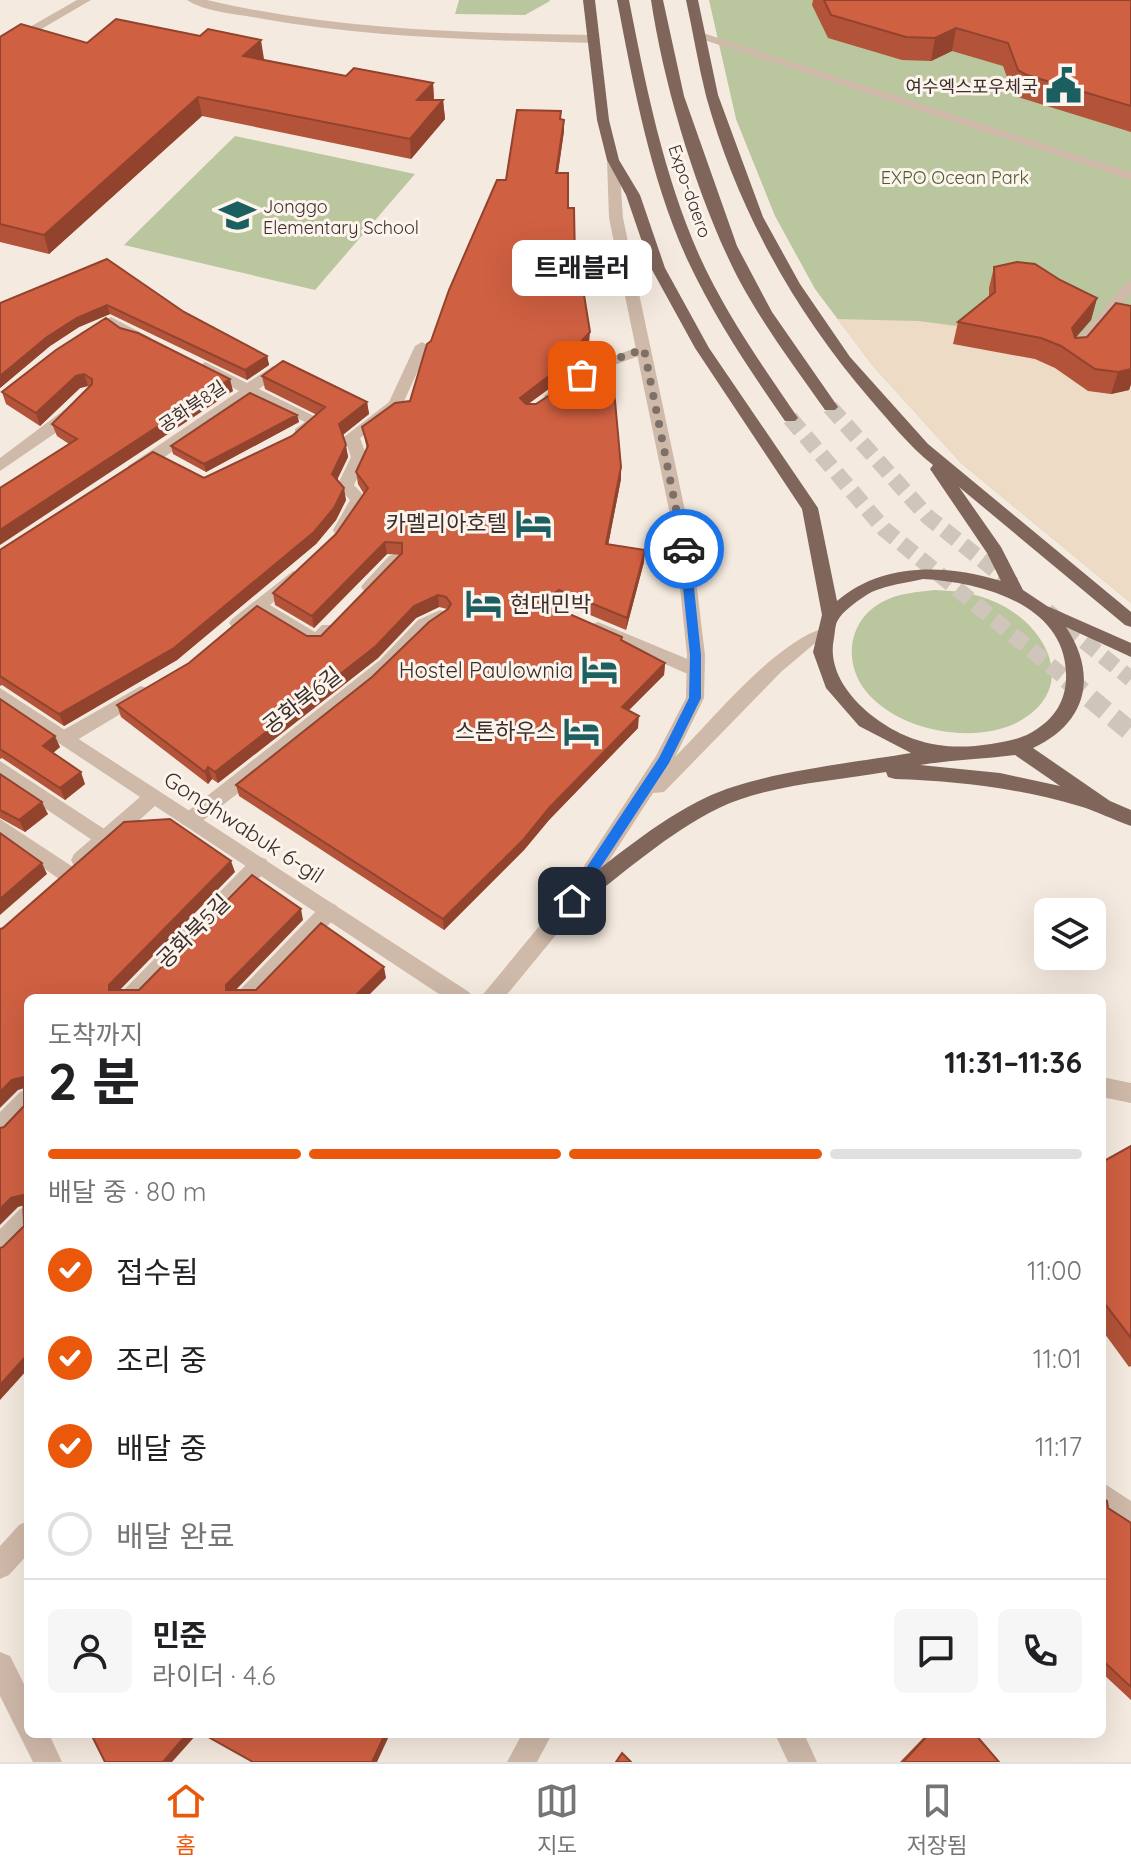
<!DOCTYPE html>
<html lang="ko">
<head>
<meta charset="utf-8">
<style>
	body { margin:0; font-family:Quicksand,"Noto Sans KR",sans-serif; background:#f6f6f6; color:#202124; height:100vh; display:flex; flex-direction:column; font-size:30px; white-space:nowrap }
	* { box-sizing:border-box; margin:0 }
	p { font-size:26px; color:#757577 }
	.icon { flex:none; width:44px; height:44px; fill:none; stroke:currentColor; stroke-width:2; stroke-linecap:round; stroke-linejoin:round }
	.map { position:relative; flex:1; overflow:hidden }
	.drawer { position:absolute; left:24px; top:994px; width:1082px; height:744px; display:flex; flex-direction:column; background:#fff; border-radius:12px; box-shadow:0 8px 32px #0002 }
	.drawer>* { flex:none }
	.fabs { position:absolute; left:1034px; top:898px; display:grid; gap:16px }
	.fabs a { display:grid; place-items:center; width:72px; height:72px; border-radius:12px; background:#fff; box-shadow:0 8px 32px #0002; font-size:40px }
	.pin { position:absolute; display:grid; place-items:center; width:68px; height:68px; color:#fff; margin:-34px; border-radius:16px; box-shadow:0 4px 12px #0006 }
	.courier { position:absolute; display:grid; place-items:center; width:80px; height:80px; margin:-40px; border:6px solid #1a73e8; border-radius:50%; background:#fff; color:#222; box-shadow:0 2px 10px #0007 }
	.bubble { position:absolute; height:56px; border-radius:12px; background:#fff; box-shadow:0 8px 32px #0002; font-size:26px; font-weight:700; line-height:56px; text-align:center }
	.head em { font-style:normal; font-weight:700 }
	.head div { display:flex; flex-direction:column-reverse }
	.head { display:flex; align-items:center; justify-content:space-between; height:136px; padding:0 24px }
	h1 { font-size:52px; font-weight:700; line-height:60px }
	.bar { display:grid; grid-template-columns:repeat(4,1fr); gap:12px 8px; align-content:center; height:96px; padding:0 24px }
	.bar i { height:10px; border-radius:6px; background:#e0e0e0 }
	.bar .on { background:#ea580c }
	.bar p { grid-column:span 4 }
	.line { display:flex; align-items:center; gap:20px; padding:0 24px; border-top:2px solid #e0e0e0 }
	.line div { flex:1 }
	.round { display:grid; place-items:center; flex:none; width:84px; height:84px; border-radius:12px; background:#f6f6f6 }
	ol { padding:0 24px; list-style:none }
	li { display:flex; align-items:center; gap:24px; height:88px }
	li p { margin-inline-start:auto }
	li .icon { padding:8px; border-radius:50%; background:#ea580c; color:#fff; stroke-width:4 }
	li:last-child { color:#757577 }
	li i { width:44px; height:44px; border:4px solid #e0e0e0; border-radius:50% }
	.tab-bar { display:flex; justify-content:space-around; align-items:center; height:112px; border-top:2px solid #e0e0e0; background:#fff; font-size:22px; color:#757577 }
	.tab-bar a { display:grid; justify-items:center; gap:4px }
	.tab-bar .on { color:#ea580c }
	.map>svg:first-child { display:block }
	.green { fill:#bac69d }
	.plaza { fill:#eedbc5 }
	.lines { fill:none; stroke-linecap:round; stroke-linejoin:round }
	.primary-tunnel-far1 { stroke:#d0c5bb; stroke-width:16; stroke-dasharray:16 8; stroke-linecap:butt }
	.primary-tunnel { stroke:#d0c5bb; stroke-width:20; stroke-dasharray:20 10; stroke-linecap:butt }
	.service { fill:#cfb9a9; fill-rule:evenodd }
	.pedestrian { fill:#cfb9a9; fill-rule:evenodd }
	.minor { fill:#cfb9a9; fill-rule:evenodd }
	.tertiary { fill:#cfb9a9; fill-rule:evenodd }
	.primary { fill:#7f655a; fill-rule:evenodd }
	.wall { fill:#b35339 }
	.shaded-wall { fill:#92432e }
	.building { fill:#d06042; stroke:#92432e; stroke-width:2 }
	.route { fill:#1a73e8 }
	.done { stroke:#7d7069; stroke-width:8; stroke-dasharray:0 14.4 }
	.labels { text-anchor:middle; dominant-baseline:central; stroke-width:6; stroke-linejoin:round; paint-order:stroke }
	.far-poi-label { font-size:18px; fill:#3c2f2a; stroke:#fcf4ed; text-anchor:end }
	.far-park-label { font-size:18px; fill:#4c5c2b; stroke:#fcf4ed }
	.far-street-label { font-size:18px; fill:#3c2f2a; stroke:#fcf4ed }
	.poi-label { font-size:22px; fill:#3c2f2a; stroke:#fcf4ed; text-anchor:end }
	.street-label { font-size:22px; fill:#3c2f2a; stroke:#fcf4ed }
</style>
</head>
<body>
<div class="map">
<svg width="1131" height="1762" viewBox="0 0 1131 1762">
	<rect width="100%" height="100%" fill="#f5eadf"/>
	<path class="green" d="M459,0H549L550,1L525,15L455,14Z
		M709,0H1131V603L961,463L873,366L815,289L775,216L736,119Z
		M235,136L415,174L315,290L124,245Z
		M935,590C956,591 976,593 995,602C1046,624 1081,688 1018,722C972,746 892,730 862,686C843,656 851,619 882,602C899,593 917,592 935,590Z"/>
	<path class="plaza" d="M837,319L918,321L989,330L1131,379V603L961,463L873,366Z"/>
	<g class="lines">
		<path class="primary-tunnel-far1" d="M830,407L928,517L1015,586
			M790,418L884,529L1069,681
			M1047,611L1131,679"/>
		<path class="primary-tunnel" d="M1067,679L1131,732"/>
		<path class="service" d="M695,33H703L1131,172V180L695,37Z
			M111,317L151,338L144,342L125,338L110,327L87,337L80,333Z
			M422,342L429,346L401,408L360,438L367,457L354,485L367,499L347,534H335L333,530L350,500L337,486L351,457L344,437L389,402L415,346Z
			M644,345L651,349L649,352L596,372L557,399H547L544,396L586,366Z
			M205,362L247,383L273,366H283V372L259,389L324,421L307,435H295V429L305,422L251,397L140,474H128V466L239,391L200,370L198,367Z
			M72,404L80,409L57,432L0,471V458Z
			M395,554L401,556L403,560L401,564L376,591H364L361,587L364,583L389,556Z
			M293,571L299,573L302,577L299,581L270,605L315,632L322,625H334L337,629L323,645H311L259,615L244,627H232L229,623L232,619Z
			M440,610L446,612L449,616C443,624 432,626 425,634C358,707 274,764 197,825H183L180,820L183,815L380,660L418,620Z
			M598,622L702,665L705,670L696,676L690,675L592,632L589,628L592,624Z
			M141,686L147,688L150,693L147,698L72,743H58L56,738L58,733Z
			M0,761L112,834L115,839L112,844H98L0,778Z
			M0,819L73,867L76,873L73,879H59L0,837Z
			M259,857L266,859L269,865L266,871L141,998H116L252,859Z
			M329,903L336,905L339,911L336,917L257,998H232L322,905Z
			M28,1089V1114L8,1134L0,1137V1112L20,1092Z
			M28,1206V1233L8,1253L0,1256V1229L20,1209Z
			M1102,1482L1131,1501V1531L1102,1512Z
			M775,1734H804L817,1762H788Z"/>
		<path class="pedestrian" d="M1131,281V294L1078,357H1068V351L1126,282Z"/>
		<path class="minor" d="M77,0H91L0,53V44Z
			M187,0H207C335,30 464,33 594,35L600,39L594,43C481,40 369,38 258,18C237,14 205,12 187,0Z
			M0,688L469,992L473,998H445L155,806L88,866H74L71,860L74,854L140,797L0,704Z
			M0,1652L10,1656L28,1692V1734H49L62,1762H33L0,1696Z
			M522,1734H552L537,1762H507Z"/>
		<path class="tertiary" d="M613,156L619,160L623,218L691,539L705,655L704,698L675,757C713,719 774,643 824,628L833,634L830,638L814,644L781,672L664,792L653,793L579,907L504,998H480L565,895L656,756L686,698L687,655L675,539L609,218L607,160Z
			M1102,1077L1131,1083V1103L1102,1097Z
			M28,1521V1554L9,1575L0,1579V1546L19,1525Z"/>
		<path class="primary" d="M583,0H595L609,120L619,160L640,195L665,268L709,348L818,508L837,601C882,562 946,564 1001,581L987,553L930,469L933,465C909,446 890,422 870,399C794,311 737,208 706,96C698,64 693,32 686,0H698L718,95L763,217L800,284L850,357L928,444L1131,612V627L1125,625L959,487L1001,547L1023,590L1047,606L1131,643V657L1066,627C1098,675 1087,723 1033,748L1110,801L1131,810V826C1113,820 1097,811 1079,806C1018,788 958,781 895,779L888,777L886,772C834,781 766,785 719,808C668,833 624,873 579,907L572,909L565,907L562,901L565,895C610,862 656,821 707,797C760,772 852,763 911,753L859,726L826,688L813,652L822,615L802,509L695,348L651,268L626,195L607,160L597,120ZM923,579C979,582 1064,603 1066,673C1067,697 1057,716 1037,729C1023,739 1008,741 991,744C965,748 939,748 914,739C874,725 824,683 834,638C835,633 835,624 838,620C842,612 857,601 865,596C879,586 906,583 923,579ZM1015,755L1060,786L1000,773L920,765C952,760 983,759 1015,755Z
			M617,0H629C646,87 663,173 699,255C725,313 762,365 798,418L795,421H785C749,369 714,317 687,259C650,177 634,88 617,0Z
			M651,0H663L684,96L737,246L772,312L838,407L835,410H825C795,367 763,325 738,278C698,200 664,87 651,0Z"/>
	</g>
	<path class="wall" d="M813,0H1131V132L1021,98L1013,94L1003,66L952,51L931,61L902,60L828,38L812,5Z
		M0,37L87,43L264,59L263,60L346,76L433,83L434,100H443L445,119L411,159L202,116L49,254L0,242Z
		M561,111V119L564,131L558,173L568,208L575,262L589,344L550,388L528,404L621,467V479L608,545L644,562L626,630L559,602L552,607L622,641L665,663L664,675L629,710L638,728L549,820L524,850L444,930L239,796L236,785L372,677L447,609L439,607L416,618L378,658L218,783L212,779L208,784L121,717L117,705L307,636H321L401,555L387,554L314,628L275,605L273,593L336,534L364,494L358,484L356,472L367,449L362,427L410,401L431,341L506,180Z
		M107,259L184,312L267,356L269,365L247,380L110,314L79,327L50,346L0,388V303Z
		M994,267L1060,280L1097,298L1091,320L1075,338L1087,337L1131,306V384L1129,390L1111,394L1088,391L1055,368L1035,359L953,344L958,322L989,297V288Z
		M120,328L233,391L69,444L57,436L52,424L89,387L88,386L80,388L40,426L6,404L2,392Z
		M262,376L367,402L369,414L343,435L348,457L337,480L346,500L336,520L316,544L177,660L64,726L2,685L0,686V550L204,478L292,436L317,415L265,389Z
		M297,415L299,422L206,472L173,454L171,446Z
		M0,699L60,747L53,753L85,784L65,800L2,758L0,759Z
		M0,774L48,814L25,832L0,818Z
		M1131,1146V1366L1129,1367L1102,1330V1162Z
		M1102,1497L1108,1508L1131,1523V1700L1102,1673Z
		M927,1734H975L999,1762H900Z"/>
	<path class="shaded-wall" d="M956,28L952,51L931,61L935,38Z
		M261,40L264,59L247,75L243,56Z
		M433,83L434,102L417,100Z
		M198,97L202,116L49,254L44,235Z
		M443,100L445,119L411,159L410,139Z
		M564,120V131L556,185V173Z
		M1097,298L1091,320L1066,349L1072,328Z
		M107,305L110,314L79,327L50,346L0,388V376L47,337L77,318Z
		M590,332L589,344L550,388L520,410V398Z
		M267,356L269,365L247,380L245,370Z
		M1131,369V384L1129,390L1111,394L1118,372Z
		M84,374L88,386L80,388L40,426L36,413L76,376Z
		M230,379L233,391L0,545V530Z
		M367,402L369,414L341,436L339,424Z
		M297,415L299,422L206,472L204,464Z
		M346,445L348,457L334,486L332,474Z
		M621,467V479L606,556V544Z
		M344,488L346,500L336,520L316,544L177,660L64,726L59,714Z
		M385,542L387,554L314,628L312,616Z
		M645,550L644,562L626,630L627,618Z
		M559,590V602L546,610V599Z
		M438,595L439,607L416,618L378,658L218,783L215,772L414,606Z
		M665,663L664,675L621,718L622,707Z
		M639,716L638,728L549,820L524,850L444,930L443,919Z
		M55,736L60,747L48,757L43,746Z
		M208,767L212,779L208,784L205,772Z
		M81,772L85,784L65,800L60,788Z
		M42,802L48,814L25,832L19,820Z
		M231,861L235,872L114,996L109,990V985Z
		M42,863L47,874L0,915V899Z
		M301,909L303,920L230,996L226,990V985Z
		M384,967L386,978L366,998H353Z
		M24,1077L28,1087L18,1090L0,1108V1092L12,1080Z
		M23,1195L28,1204L18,1207L0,1225V1209L11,1198Z
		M28,1354V1369L0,1400V1385Z
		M187,1734H197L172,1762H163Z
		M385,1734H390L377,1762H372Z"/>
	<path class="building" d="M824,0H1131V106L1027,75L1018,70L1008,43L956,28L935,38L906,37L831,15Z
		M116,19L200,36L208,29L261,40L243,56L346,76L354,68L433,83L417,100H443L410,139L198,97L44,235L0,224V37L21,24L87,43Z
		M517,110L561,111L560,119L564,120L556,173H568V208H574L575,262L579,264L590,332L550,375L520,398L526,404H536L571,381L613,379L621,467L606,544L645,550L627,618L559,590L546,599L551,606L622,637L621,640L665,663L622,707L639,716L549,808L524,839L443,919L236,785L372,677L429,622L448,609L451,604L446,597L438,595L414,606L376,646L215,772L208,767L205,772L117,705L189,663L257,606L307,636H321L402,553V543L385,542L312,616L273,593L336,534L368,488L356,472L368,446L362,427L395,403L410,401L427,344L431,341L449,290L497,180H506Z
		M107,259L184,312L267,356L245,370L107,305L77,318L47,337L0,376V303Z
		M1017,262L1035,264L1060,280L1097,298L1072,328L1075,338L1087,337L1116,303L1131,306V369L1118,372L1095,369L1061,346L1041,338L958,322L995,292L994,267Z
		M106,318L120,328L138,333L230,379L0,530V488L77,439L52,424L92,384V379L84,374L76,376L36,413L2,392L56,350Z
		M283,361L367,402L339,424L346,445L332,474L344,488L334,508L314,532L174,648L59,714L0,676V550L153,452L204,478L292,436L325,407L262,376Z
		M250,393L297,415L204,464L171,446Z
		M0,699L55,736L43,746L81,772L60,788L0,749Z
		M0,774L42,802L19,820L0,810Z
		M170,819L231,861L109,985V990H139L252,875L301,909L226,985V990H256L321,923L384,967L353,998H28V1354L0,1385V1248L3,1247L24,1226L23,1195L11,1198L0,1209V1128L4,1127L24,1106V1077L12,1080L0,1092V929L3,928L124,822Z
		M0,833L42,863L0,899Z
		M1131,1146V1338L1102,1300V1162Z
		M1102,1497L1107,1501L1108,1508L1131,1523V1687L1102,1660Z
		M91,1734H187L163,1762H105Z
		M203,1734H385L372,1762H253Z
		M929,1734H975L999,1762H903Z
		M622,1753L631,1762H616Z"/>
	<path class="route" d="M684,545L690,549L701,655V698L669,763L576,905L572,906L565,901L567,897L659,758L689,698L690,655L679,549Z"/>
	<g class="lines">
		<path class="done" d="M582,375L607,362L644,349L684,549"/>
	</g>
	<defs>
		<symbol id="civic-bare" viewBox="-9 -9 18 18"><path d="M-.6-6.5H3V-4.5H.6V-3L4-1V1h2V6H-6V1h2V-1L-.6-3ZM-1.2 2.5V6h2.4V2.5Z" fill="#1b5f61" stroke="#fcf4ed" stroke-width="2.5" paint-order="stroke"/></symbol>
		<symbol id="school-bare" viewBox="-9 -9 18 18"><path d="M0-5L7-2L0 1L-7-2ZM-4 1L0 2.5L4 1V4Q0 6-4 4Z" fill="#1b5f61" stroke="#fcf4ed" stroke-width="2.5" paint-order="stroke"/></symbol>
		<symbol id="hotel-bare" viewBox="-9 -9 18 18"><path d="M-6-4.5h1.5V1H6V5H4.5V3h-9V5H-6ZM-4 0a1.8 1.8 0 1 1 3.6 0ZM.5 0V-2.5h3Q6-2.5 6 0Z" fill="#1b5f61" stroke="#fcf4ed" stroke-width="2.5" paint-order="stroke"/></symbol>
	</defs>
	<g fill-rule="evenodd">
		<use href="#civic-bare" x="1038" y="60" width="51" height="51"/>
		<use href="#school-bare" x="212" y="190" width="51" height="51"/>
		<use href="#hotel-bare" x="508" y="498" width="51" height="51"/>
		<use href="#hotel-bare" x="458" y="578" width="51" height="51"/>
		<use href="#hotel-bare" x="574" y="644" width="51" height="51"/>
		<use href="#hotel-bare" x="556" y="706" width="51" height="51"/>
	</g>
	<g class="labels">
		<g class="far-poi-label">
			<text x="1038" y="86">여수엑스포우체국</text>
			<text x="263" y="206" text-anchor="start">Jonggo<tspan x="263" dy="21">Elementary School</tspan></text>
		</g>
		<g class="far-park-label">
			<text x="955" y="177">EXPO Ocean Park</text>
		</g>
		<g class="far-street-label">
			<text transform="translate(690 191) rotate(71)">Expo-daero</text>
			<text transform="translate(192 406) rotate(-34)">공화북8길</text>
		</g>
		<g class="poi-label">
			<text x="507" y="523">카멜리아호텔</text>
			<text x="510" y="604" text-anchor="start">현대민박</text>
			<text x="573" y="670">Hostel Paulownia</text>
			<text x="556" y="731">스톤하우스</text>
		</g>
		<g class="street-label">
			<text transform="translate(302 700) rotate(-38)">공화북6길</text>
			<text transform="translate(244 827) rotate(33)">Gonghwabuk 6-gil</text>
			<text transform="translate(193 931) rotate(-45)">공화북5길</text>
		</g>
	</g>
</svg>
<div class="fabs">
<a><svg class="icon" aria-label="layers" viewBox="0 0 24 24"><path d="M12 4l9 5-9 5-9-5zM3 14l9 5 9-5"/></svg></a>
</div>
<div class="pin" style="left:582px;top:375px;background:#ea580c"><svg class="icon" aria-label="bag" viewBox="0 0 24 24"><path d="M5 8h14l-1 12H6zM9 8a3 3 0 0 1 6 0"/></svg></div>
<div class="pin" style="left:572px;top:901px;background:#1f2937"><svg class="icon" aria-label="home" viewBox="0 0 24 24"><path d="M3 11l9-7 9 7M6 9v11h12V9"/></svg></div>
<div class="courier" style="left:684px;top:549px"><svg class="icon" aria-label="car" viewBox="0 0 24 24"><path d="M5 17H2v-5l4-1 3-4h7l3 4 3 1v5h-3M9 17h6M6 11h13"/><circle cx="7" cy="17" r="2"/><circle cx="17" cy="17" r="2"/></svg></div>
<div class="bubble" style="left:512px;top:240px;width:140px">트래블러</div>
<section class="drawer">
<div class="head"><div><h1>2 분</h1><p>도착까지</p></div><em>11:31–11:36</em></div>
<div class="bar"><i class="on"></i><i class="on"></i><i class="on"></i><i></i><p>배달 중 · 80 m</p></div>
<ol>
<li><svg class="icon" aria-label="check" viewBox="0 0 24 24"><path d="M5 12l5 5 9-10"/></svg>접수됨<p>11:00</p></li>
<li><svg class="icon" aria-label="check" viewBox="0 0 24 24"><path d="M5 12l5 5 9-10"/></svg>조리 중<p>11:01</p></li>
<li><svg class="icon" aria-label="check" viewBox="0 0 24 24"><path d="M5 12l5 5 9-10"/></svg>배달 중<p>11:17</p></li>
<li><i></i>배달 완료</li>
</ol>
<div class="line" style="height:144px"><a class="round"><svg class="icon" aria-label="person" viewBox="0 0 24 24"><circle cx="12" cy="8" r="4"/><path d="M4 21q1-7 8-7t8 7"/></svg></a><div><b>민준</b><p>라이더 · 4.6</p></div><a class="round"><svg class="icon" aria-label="chat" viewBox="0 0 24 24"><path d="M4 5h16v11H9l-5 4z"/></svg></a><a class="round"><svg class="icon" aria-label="phone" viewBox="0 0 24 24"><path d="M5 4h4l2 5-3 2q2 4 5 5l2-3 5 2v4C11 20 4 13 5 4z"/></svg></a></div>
</section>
</div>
<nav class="tab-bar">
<a class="on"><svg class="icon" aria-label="home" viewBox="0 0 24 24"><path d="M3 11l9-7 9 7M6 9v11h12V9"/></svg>홈</a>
<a><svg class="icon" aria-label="map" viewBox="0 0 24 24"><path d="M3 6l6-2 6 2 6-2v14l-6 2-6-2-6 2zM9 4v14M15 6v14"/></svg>지도</a>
<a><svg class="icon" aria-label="saved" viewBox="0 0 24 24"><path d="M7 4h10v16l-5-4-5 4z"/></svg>저장됨</a>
</nav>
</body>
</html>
